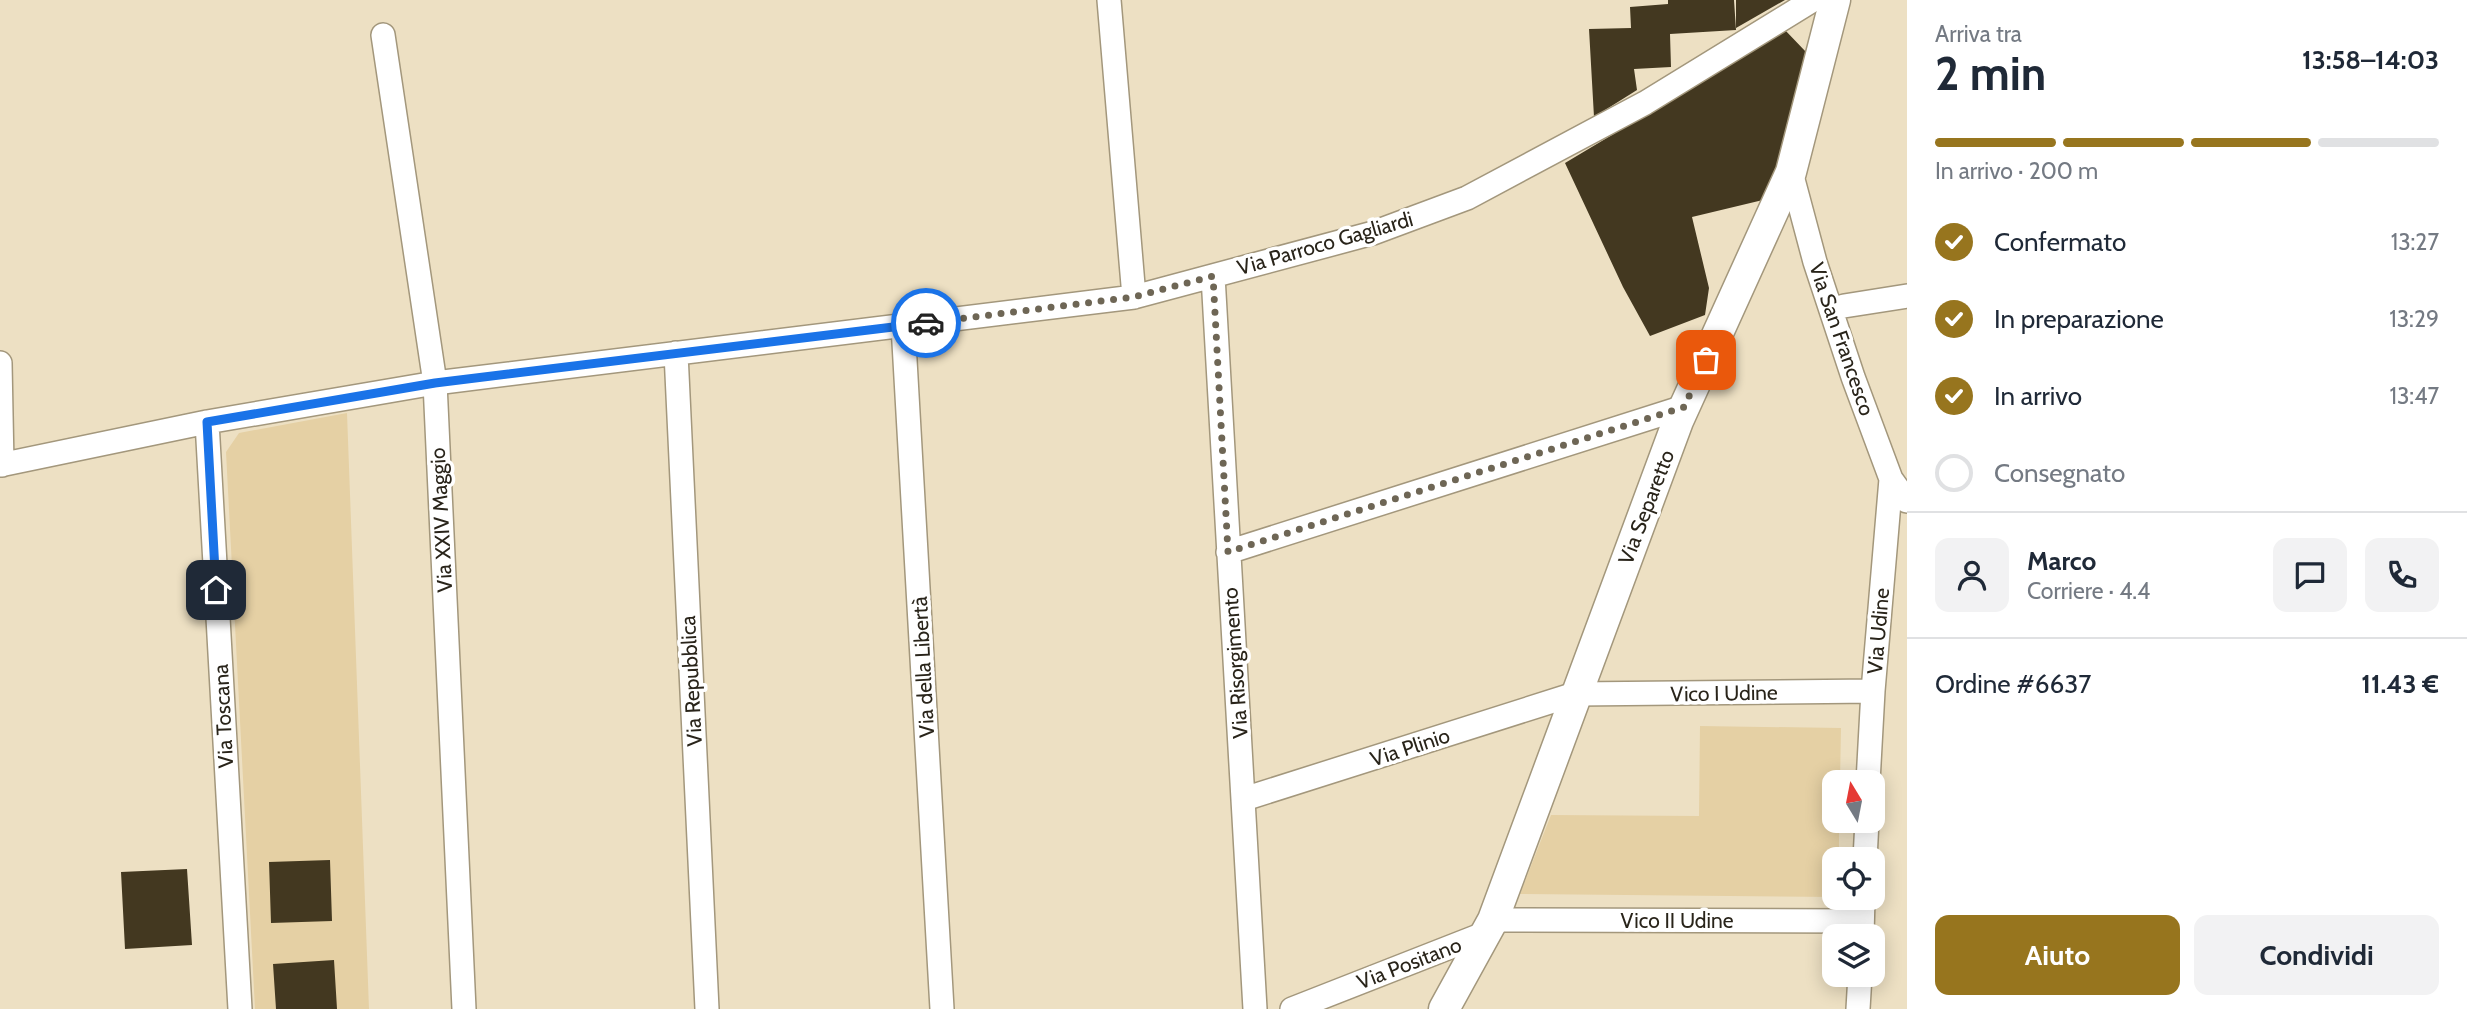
<!DOCTYPE html>
<html lang="it">
<head>
<meta charset="utf-8">
<style>
	body { margin:0; font-family:Cabin,sans-serif; background:#f2f2f3; color:#1f2937; height:100vh; display:flex; flex-direction:column; font-size:26px; white-space:nowrap }
	* { box-sizing:border-box; margin:0 }
	p { font-size:23px; color:#747a83 }
	.icon { flex:none; width:38px; height:38px; fill:none; stroke:currentColor; stroke-width:2; stroke-linecap:round; stroke-linejoin:round }
	.map { position:relative; flex:1; overflow:hidden }
	.panel { display:flex; flex-direction:column; background:#fff; width:560px }
	.panel>* { flex:none }
	.needle { width:46px; rotate:350deg }
	.fabs { position:absolute; left:1822px; top:770px; display:grid; gap:14px }
	.fabs a { display:grid; place-items:center; width:63px; height:63px; border-radius:14px; background:#fff; box-shadow:0 4px 18px #0003; font-size:35px }
	.pin { position:absolute; display:grid; place-items:center; width:60px; height:60px; color:#fff; margin:-30px; border-radius:14px; box-shadow:0 4px 10px #0006 }
	.courier { position:absolute; display:grid; place-items:center; width:70px; height:70px; margin:-35px; border:5px solid #1a73e8; border-radius:50%; background:#fff; color:#222; box-shadow:0 2px 9px #0007 }
	.head em { font-style:normal; font-weight:700 }
	.head div { display:flex; flex-direction:column-reverse }
	.head { display:flex; align-items:center; justify-content:space-between; height:119px; padding:0 28px }
	h1 { font-size:46px; font-weight:700; line-height:52px }
	.bar { display:grid; grid-template-columns:repeat(4,1fr); gap:10px 7px; align-content:center; height:84px; padding:0 28px }
	.bar i { height:9px; border-radius:5px; background:#e0e1e3 }
	.bar .active { background:#97751e }
	.bar p { grid-column:span 4 }
	.line { display:flex; align-items:center; gap:18px; padding:0 28px; border-top:2px solid #e0e1e3 }
	.line div { flex:1 }
	.round { display:grid; place-items:center; flex:none; width:74px; height:74px; border-radius:14px; background:#f2f2f3 }
	ol { padding:0 28px; list-style:none }
	li { display:flex; align-items:center; gap:21px; height:77px }
	li p { margin-inline-start:auto }
	li .icon { padding:7px; border-radius:50%; background:#97751e; color:#fff; stroke-width:4 }
	li:last-child { color:#747a83 }
	li i { width:38px; height:38px; border:4px solid #e0e1e3; border-radius:50% }
	.button { display:flex; gap:14px; margin-top:auto; padding:14px 28px }
	.button a { flex:1; height:80px; border-radius:14px; background:#97751e; color:#fff; font-size:28px; font-weight:700; line-height:80px; text-align:center }
	.button a+a { background:#f2f2f3; color:#1f2937 }
	main { display:flex; flex:1; min-height:0 }
	.map>svg:first-child { display:block }
	.green { fill:#e5d0a4 }
	.building { fill:#433820 }
	.lines { fill:none; stroke-linecap:round; stroke-linejoin:round }
	.minor-casing { stroke:#a3977c; stroke-width:26 }
	.tertiary-casing { stroke:#a3977c; stroke-width:33 }
	.minor { stroke:#fff; stroke-width:23 }
	.tertiary { stroke:#fff; stroke-width:30 }
	.done { stroke:#6e6655; stroke-width:7; stroke-dasharray:0 12.6 }
	.route { stroke:#1a73e8; stroke-width:9 }
	.labels { text-anchor:middle; dominant-baseline:central; stroke-width:7; stroke-linejoin:round; paint-order:stroke }
	.street-label { font-size:21px; fill:#29241a; stroke:#fff }
</style>
</head>
<body>
<main>
<div class="map">
<svg width="1907" height="1009" viewBox="0 0 1907 1009">
	<rect width="100%" height="100%" fill="#ede0c3"/>
	<path class="green" d="M347,413L369,1009H255L226,452L239,433Z
		M1700,726L1841,728L1840,782H1834V821H1839V859H1834V897L1520,894L1551,815L1699,816Z"/>
	<path class="building" d="M1668,0H1734L1736,30L1670,34L1671,67L1634,69L1637,90L1594,117L1589,29L1631,28L1630,7L1668,4Z
		M1736,0H1785L1736,28Z
		M1784,29L1806,52L1784,145L1767,199L1692,217L1709,288L1705,315L1650,336L1623,287L1565,163L1724,68Z
		M330,860L332,921L271,923L269,862Z
		M187,869L192,945L125,949L121,872Z
		M334,960L337,1009H276L273,964Z"/>
	<g class="lines">
		<defs>
			<path id="minor" d="M1109,0L1134,297
				M383,35L435,383L464,1009
				M1791,172L1815,262L1853,377L1891,479L1907,501
				M1213,276L1255,1009
				M1844,306L1907,296
				M903,325L942,1009
				M676,353L707,1009
				M0,363L2,465
				M207,422L240,1009
				M0,465L207,422L435,383L1134,297L1373,233L1467,198L1645,103L1813,0
				M1228,552L1684,407
				M1868,782L1873,691L1891,479
				M1244,799L1575,694L1873,691
				M1865,859L1867,821
				M1493,920L1862,921
				M1862,936L1863,898
				M1292,1009L1486,933
				M1858,1009L1860,975"/>
			<path id="tertiary" d="M1444,1009L1493,920L1678,421L1791,172L1835,0"/>
		</defs>
		<use href="#minor" class="minor-casing"/>
		<use href="#tertiary" class="tertiary-casing"/>
		<use href="#minor" class="minor"/>
		<use href="#tertiary" class="tertiary"/>
	</g>
	<g class="lines">
		<path class="done" d="M926,323L1134,297L1213,276L1228,552L1684,407L1706,360"/>
		<path class="route" d="M216,590L207,422L435,383L926,323"/>
	</g>
	<g class="labels">
		<g class="street-label">
			<text transform="translate(1325 243) rotate(-16)">Via Parroco Gagliardi</text>
			<text transform="translate(1842 339) rotate(71)">Via San Francesco</text>
			<text transform="translate(1646 507) rotate(-69)">Via Separetto</text>
			<text transform="translate(441 520) rotate(-93)">Via XXIV Maggio</text>
			<text transform="translate(1878 631) rotate(-85)">Via Udine</text>
			<text transform="translate(1235 663) rotate(-94)">Via Risorgimento</text>
			<text transform="translate(923 667) rotate(-93)">Via della Libertà</text>
			<text transform="translate(691 681) rotate(-93)">Via Repubblica</text>
			<text transform="translate(1724 693) rotate(-1)">Vico I Udine</text>
			<text transform="translate(223 716) rotate(-93)">Via Toscana</text>
			<text transform="translate(1410 747) rotate(-18)">Via Plinio</text>
			<text x="1677" y="920">Vico II Udine</text>
			<text transform="translate(1409 963) rotate(-21)">Via Positano</text>
		</g>
	</g>
</svg>
<div class="fabs">
<a><svg class="needle" viewBox="-14 -14 28 28"><path d="M0-13l5 13h-10z" fill="#e53935"/><path d="M0 13l5-13h-10z" fill="#747a83"/></svg></a>
<a><svg class="icon" aria-label="locate" viewBox="0 0 24 24"><circle cx="12" cy="12" r="6"/><path d="M12 2v4M12 18v4M2 12h4M18 12h4"/></svg></a>
<a><svg class="icon" aria-label="layers" viewBox="0 0 24 24"><path d="M12 4l9 5-9 5-9-5zM3 14l9 5 9-5"/></svg></a>
</div>
<div class="pin" style="left:1706px;top:360px;background:#ea580c"><svg class="icon" aria-label="bag" viewBox="0 0 24 24"><path d="M5 8h14l-1 12H6zM9 8a3 3 0 0 1 6 0"/></svg></div>
<div class="pin" style="left:216px;top:590px;background:#1f2937"><svg class="icon" aria-label="home" viewBox="0 0 24 24"><path d="M3 11l9-7 9 7M6 9v11h12V9"/></svg></div>
<div class="courier" style="left:926px;top:323px"><svg class="icon" aria-label="car" viewBox="0 0 24 24"><path d="M5 17H2v-5l4-1 3-4h7l3 4 3 1v5h-3M9 17h6M6 11h13"/><circle cx="7" cy="17" r="2"/><circle cx="17" cy="17" r="2"/></svg></div>
</div>
<section class="panel">
<div class="head"><div><h1>2 min</h1><p>Arriva tra</p></div><em>13:58–14:03</em></div>
<div class="bar"><i class="active"></i><i class="active"></i><i class="active"></i><i></i><p>In arrivo · 200 m</p></div>
<ol>
<li><svg class="icon" aria-label="check" viewBox="0 0 24 24"><path d="M5 12l5 5 9-10"/></svg>Confermato<p>13:27</p></li>
<li><svg class="icon" aria-label="check" viewBox="0 0 24 24"><path d="M5 12l5 5 9-10"/></svg>In preparazione<p>13:29</p></li>
<li><svg class="icon" aria-label="check" viewBox="0 0 24 24"><path d="M5 12l5 5 9-10"/></svg>In arrivo<p>13:47</p></li>
<li><i></i>Consegnato</li>
</ol>
<div class="line" style="height:126px"><a class="round"><svg class="icon" aria-label="person" viewBox="0 0 24 24"><circle cx="12" cy="8" r="4"/><path d="M4 21q1-7 8-7t8 7"/></svg></a><div><b>Marco</b><p>Corriere · 4.4</p></div><a class="round"><svg class="icon" aria-label="chat" viewBox="0 0 24 24"><path d="M4 5h16v11H9l-5 4z"/></svg></a><a class="round"><svg class="icon" aria-label="phone" viewBox="0 0 24 24"><path d="M5 4h4l2 5-3 2q2 4 5 5l2-3 5 2v4C11 20 4 13 5 4z"/></svg></a></div>
<div class="line" style="height:91px"><div>Ordine #6637</div><b>11.43 €</b></div>
<div class="button"><a>Aiuto</a><a>Condividi</a></div>
</section>
</main>
</body>
</html>
